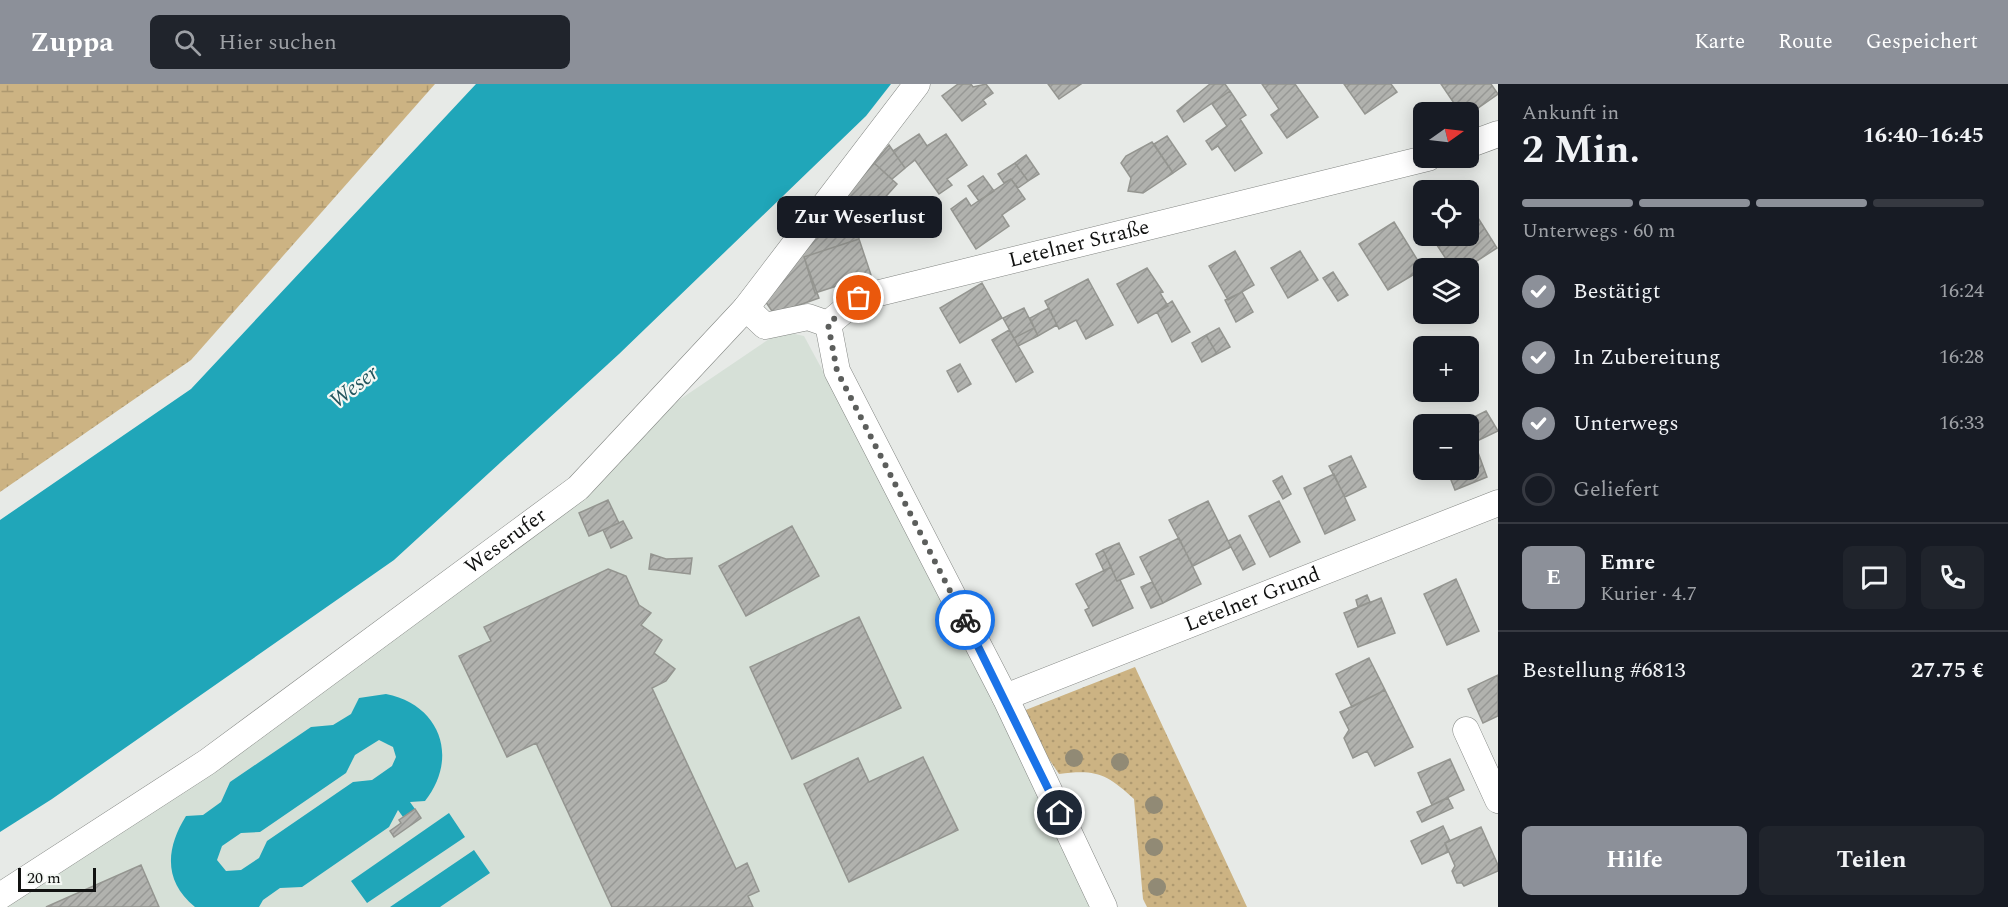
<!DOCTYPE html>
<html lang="de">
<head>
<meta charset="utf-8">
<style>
	body { margin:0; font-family:Spectral,serif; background:#20242c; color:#f1f3f6; height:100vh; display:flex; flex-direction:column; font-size:22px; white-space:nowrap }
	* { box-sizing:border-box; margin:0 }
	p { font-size:20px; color:#9ea1a6 }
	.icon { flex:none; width:33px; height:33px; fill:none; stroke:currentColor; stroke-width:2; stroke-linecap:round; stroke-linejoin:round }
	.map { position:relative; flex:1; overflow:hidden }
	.side { display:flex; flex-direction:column; background:#171b24; width:510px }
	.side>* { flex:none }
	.needle { width:39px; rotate:76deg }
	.buttons { position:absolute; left:1413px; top:18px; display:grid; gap:12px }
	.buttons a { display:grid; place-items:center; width:66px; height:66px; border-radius:9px; background:#171b24; box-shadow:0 3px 15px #0003; font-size:30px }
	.scale { position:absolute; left:18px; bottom:15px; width:78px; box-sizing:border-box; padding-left:6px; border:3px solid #111211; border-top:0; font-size:16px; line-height:21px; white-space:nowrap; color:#111211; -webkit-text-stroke:4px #f4f8f4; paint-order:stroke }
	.pin { position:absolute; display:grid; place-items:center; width:51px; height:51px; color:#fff; margin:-26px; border:3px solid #fff; border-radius:50%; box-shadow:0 2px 6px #0007 }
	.courier { position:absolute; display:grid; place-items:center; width:60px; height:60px; margin:-30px; border:4px solid #1a73e8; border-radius:50%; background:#fff; color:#222; box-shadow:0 2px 8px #0007 }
	.bubble { position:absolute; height:42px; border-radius:9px; background:#171b24; box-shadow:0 3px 15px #0003; font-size:20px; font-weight:700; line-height:42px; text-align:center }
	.headline em { font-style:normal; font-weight:700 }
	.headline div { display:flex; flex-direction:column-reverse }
	.headline { display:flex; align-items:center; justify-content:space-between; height:102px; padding:0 24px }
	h1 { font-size:39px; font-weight:700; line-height:45px }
	.bar { display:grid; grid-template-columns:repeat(4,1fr); gap:9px 6px; align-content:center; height:72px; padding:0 24px }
	.bar i { height:8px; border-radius:4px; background:#363941 }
	.bar .active { background:#8c9099 }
	.bar p { grid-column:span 4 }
	.line { display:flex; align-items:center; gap:15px; padding:0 24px; border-top:2px solid #363941 }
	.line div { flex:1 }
	.round { display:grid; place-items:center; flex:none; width:63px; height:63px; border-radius:9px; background:#20242c }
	ol { padding:0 24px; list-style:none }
	li { display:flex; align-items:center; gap:18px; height:66px }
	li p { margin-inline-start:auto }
	li .icon { padding:6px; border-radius:50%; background:#8c9099; color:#fff; stroke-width:4 }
	li:last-child { color:#9ea1a6 }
	li i { width:33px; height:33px; border:3px solid #363941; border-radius:50% }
	.action { display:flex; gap:12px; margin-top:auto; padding:12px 24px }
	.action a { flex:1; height:69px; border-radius:9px; background:#8c9099; color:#fff; font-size:24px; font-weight:700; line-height:69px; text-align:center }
	.action a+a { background:#20242c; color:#f1f3f6 }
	header { display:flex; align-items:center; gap:36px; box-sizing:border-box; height:84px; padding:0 30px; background:#8c9099; color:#fff }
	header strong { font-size:28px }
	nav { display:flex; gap:33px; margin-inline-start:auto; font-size:21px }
	.search { width:420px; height:54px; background:#20242c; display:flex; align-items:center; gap:15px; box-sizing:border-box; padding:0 21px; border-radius:9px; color:#9ea1a6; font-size:22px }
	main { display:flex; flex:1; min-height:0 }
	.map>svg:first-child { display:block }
	.built { fill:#d6e0d7 }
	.grass { fill:url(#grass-dots) }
	.wetland { fill:url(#wetland-marsh) }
	.water { fill:#20a6b9; fill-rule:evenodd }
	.building { fill:url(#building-hatch); stroke:#949590; stroke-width:1.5 }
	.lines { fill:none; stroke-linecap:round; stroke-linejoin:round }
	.minor-casing { stroke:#838683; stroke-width:27 }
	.minor { stroke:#fff; stroke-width:26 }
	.tree { fill:#918a75 }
	.done { stroke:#5c5e5c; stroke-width:6; stroke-dasharray:0 10.8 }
	.route { stroke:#1a73e8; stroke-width:8 }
	.labels { text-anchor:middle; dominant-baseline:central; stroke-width:4.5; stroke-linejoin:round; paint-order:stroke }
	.street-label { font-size:21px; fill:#111211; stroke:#f4f8f4 }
	.water-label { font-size:22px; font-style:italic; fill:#21545d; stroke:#f4f8f4 }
</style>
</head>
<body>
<header>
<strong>Zuppa</strong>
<div class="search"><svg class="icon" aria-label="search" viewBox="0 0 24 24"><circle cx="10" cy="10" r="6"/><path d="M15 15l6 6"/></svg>Hier suchen</div>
<nav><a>Karte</a><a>Route</a><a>Gespeichert</a></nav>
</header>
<main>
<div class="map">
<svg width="1498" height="823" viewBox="0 0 1498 823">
	<defs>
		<pattern id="grass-dots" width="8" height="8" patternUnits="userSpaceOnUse" patternTransform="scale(1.5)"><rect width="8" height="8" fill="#ccb383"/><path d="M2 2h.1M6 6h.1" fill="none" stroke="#ae9970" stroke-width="1.8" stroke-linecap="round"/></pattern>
		<pattern id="wetland-marsh" width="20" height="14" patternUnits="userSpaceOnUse" patternTransform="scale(1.5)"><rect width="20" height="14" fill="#ccb383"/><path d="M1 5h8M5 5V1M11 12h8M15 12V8" fill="none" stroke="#ae9970"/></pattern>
		<pattern id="building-hatch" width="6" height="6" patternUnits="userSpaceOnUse" patternTransform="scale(1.5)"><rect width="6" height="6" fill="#b1b2ae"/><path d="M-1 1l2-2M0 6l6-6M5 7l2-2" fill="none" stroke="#979895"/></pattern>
	</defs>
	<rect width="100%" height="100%" fill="#e7eae7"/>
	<path class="built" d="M781,247L804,252L997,609L1097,823H0L651,335Z"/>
	<path class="grass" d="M1135,583L1247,823H1147L1143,815L1134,715C1107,690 1096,685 1059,690L1018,629Z"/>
	<path class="wetland" d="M0,0H435L191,276L0,408Z"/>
	<path class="water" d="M476,0H891L866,32L619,270L394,476L52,715L0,748V436L191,305Z
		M386,610C441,621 459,674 425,717L410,718L415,725L403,733L398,726L389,743L302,803L280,804L263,816L259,823H195C163,797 166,764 186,732L203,731L221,718L230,698L311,643L333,641L351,630L359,614ZM379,656L393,663L396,673L392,682L372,696L353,698L267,757L259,774L241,786L226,787L217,776L222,762L241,749L260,748L346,689L355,671Z
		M449,729L465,753L367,819L351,797Z
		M474,766L490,789L440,823H390Z"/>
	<path class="building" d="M958,0H971L973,3L986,0L993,9L983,16L986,20L962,37L942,12Z
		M1048,0H1081L1059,15Z
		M1210,0H1225L1230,7L1184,38L1177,27Z
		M1262,0H1295L1318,33L1287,54L1271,31L1279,25Z
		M1344,0H1391L1397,8L1365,30Z
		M1441,0H1491L1498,10L1468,31V28H1460Z
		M1230,7L1246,31L1240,35L1262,69L1235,87L1218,62L1212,66L1206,57L1227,42L1212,20Z
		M919,50L927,62L946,50L967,81L947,95L952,101L939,110L915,76L905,84L893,67Z
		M1167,52L1186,80L1173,89L1154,60Z
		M1152,58L1173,89L1143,109L1128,107L1131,94L1121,79L1126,72Z
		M889,61L905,84L892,95L874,79Z
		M1026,71L1039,90L1028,97L1015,79Z
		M874,79L897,100L862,139L828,132Z
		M1015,79L1028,97L1018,104L1011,95L1004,99L998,90Z
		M983,92L994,107L979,117L968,102Z
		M1011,95L1025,115L1002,131L1009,142L976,165L951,125L966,114L971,122Z
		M1468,118L1497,164L1466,184H1452L1431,152H1468Z
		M828,132L853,138L859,155L804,173L819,214L774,230L761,211Z
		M1394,138L1423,185L1388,206L1359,160Z
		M859,155L871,191L815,209L804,173Z
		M1235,167L1254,201L1228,216L1209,182Z
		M1300,167L1318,196L1288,214L1271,184Z
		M1147,184L1163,208L1160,209L1168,222L1138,239L1117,200Z
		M1333,188L1348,211L1338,217L1323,194Z
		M1088,195L1113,241L1086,255L1076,236L1059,245L1045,217Z
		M982,199L1002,234L960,259L940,224Z
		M1242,208L1253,228L1236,238L1225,216Z
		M1172,217L1190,248L1172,258L1157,228Z
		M1024,224L1034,244L1014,254L1003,234Z
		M1049,224L1057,241L1038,252L1030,234Z
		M1034,244L1038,252L1018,262L1014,254Z
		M1219,244L1230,263L1217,270L1206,251Z
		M1009,246L1033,288L1016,298L992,256Z
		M1206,251L1217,270L1202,278L1192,259Z
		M960,280L971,300L958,308L947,287Z
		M1486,327L1498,347L1477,357L1466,337Z
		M1475,360L1487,393L1455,406L1447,386H1468V363Z
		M1351,372L1366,403L1345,413L1329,382Z
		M1334,390L1355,436L1325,450L1304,404Z
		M1282,392L1291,410L1283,415L1273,397Z
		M608,416L619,439L589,452L579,429Z
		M1208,417L1231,463L1193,482L1169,436Z
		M1279,417L1300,458L1270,473L1249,432Z
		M623,437L632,454L611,464L603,446Z
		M792,442L819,492L746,532L719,482Z
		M1240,451L1255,480L1243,486L1228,457Z
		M1179,454L1201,500L1163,519L1140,473Z
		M1119,459L1134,490L1117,497L1103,466Z
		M1103,466L1111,483L1104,487L1096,470Z
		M651,470L666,475L692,474L690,490L649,485Z
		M1111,483L1117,497L1120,496L1133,524L1093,542L1085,526L1089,524L1076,500Z
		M608,485L626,492L639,521L651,529L641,541L662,556L654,569L675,585L666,597L652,604L736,785L747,779L759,807L748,812L753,823H612L536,659L507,673L459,572L491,557L484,543Z
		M1456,495L1479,547L1447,561L1424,510Z
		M1152,498L1163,519L1151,524L1141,503Z
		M1367,511L1370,518L1358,523L1356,516Z
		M1381,514L1395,549L1358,563L1344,529Z
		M859,533L901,624L792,675L750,583Z
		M1369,574L1385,606L1352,623L1336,590Z
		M1498,591V632L1483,639L1468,605Z
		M1385,606L1413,663L1375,682L1367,667L1353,674L1344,654L1349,646L1340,628Z
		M923,673L958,746L849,798L804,700L858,674L869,698Z
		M1450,675L1464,706L1432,721L1418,689Z
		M1448,714L1453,724L1422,738L1417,728Z
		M415,725L421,734L394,753L390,747L401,739L399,736Z
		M1443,742L1450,757L1445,759L1448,768L1422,780L1411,757Z
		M1481,743L1498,781V787L1464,802L1462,799H1457L1452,787L1455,782L1445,759Z
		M141,781L159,823H46Z"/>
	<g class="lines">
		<defs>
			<g id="minor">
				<path d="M1468,61L1498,50"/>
				<path d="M746,224L765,242L808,233L828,240"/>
				<path d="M828,240L837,287L1005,613L1104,823"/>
				<path id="s1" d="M828,240L859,214L1428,74"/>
				<path id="s2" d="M1005,613L1498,419"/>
				<path d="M1466,646L1498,716"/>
				<path id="s3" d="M0,812L207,678L578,404L746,224L917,0"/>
			</g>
		</defs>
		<use href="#minor" class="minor-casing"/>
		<use href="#minor" class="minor"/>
	</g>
	<g class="tree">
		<circle cx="1074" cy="674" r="9"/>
		<circle cx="1120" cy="678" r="9"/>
		<circle cx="1154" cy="721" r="9"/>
		<circle cx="1154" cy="763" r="9"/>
		<circle cx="1157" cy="803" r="9"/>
	</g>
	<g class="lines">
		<path class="done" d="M859,214L828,240L837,287L965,536"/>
		<path class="route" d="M965,536L1060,729"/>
	</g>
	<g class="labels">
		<g class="street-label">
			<text stroke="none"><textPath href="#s1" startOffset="267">Letelner Straße</textPath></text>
			<text stroke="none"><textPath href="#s3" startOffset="618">Weserufer</textPath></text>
			<text stroke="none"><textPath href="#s2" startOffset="266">Letelner Grund</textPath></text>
		</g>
		<g class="water-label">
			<text transform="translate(354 303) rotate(-38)">Weser</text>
		</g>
	</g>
</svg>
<div class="buttons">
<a><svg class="needle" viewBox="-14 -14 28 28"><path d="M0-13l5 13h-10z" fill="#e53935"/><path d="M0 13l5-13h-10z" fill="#9ea1a6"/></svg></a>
<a><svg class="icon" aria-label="locate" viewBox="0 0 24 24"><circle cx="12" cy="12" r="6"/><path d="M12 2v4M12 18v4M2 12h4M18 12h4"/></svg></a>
<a><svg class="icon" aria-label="layers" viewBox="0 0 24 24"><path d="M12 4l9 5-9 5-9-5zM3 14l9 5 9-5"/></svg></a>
<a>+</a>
<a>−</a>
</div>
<div class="scale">20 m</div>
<div class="pin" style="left:859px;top:214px;background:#ea580c"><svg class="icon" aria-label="bag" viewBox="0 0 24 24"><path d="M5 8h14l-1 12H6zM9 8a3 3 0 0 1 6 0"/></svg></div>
<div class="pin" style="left:1060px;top:729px;background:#1f2937"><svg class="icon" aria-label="home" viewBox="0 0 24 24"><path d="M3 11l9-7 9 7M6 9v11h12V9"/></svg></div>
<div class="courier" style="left:965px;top:536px"><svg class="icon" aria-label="bike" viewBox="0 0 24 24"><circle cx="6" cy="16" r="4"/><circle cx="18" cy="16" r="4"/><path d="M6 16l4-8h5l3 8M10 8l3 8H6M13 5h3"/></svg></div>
<div class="bubble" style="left:777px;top:112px;width:165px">Zur Weserlust</div>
</div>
<section class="side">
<div class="headline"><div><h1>2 Min.</h1><p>Ankunft in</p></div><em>16:40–16:45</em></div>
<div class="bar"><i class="active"></i><i class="active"></i><i class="active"></i><i></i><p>Unterwegs · 60 m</p></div>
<ol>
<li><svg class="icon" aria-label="check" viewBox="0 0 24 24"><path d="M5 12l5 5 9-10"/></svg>Bestätigt<p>16:24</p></li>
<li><svg class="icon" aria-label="check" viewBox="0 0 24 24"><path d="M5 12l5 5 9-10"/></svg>In Zubereitung<p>16:28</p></li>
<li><svg class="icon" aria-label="check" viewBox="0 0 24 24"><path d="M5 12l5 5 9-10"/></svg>Unterwegs<p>16:33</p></li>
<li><i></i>Geliefert</li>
</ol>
<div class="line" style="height:108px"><b class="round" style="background:#8c9099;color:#fff">E</b><div><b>Emre</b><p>Kurier · 4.7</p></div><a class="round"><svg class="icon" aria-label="chat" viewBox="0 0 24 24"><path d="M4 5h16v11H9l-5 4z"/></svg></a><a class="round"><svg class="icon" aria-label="phone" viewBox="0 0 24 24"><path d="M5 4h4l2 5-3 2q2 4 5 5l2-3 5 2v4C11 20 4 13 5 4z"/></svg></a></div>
<div class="line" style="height:78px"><div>Bestellung #6813</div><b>27.75 €</b></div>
<div class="action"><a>Hilfe</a><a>Teilen</a></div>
</section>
</main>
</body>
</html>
